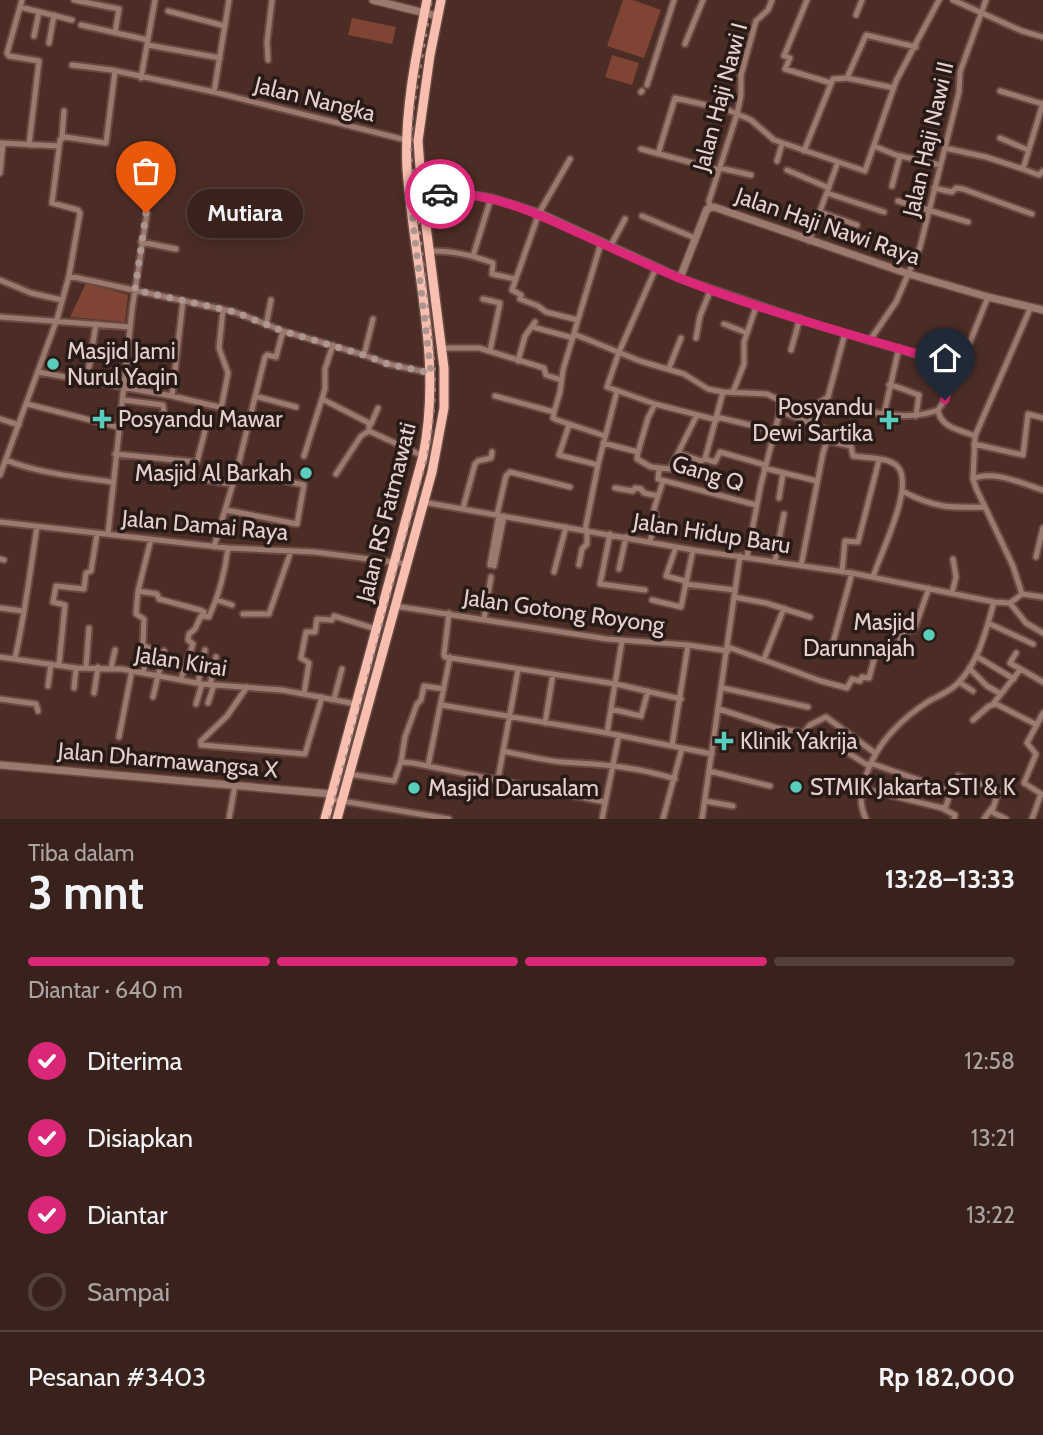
<!DOCTYPE html>
<html lang="id">
<head>
<meta charset="utf-8">
<style>
	body { margin:0; font-family:Cabin,sans-serif; background:#442f29; color:#f1f3f6; height:100vh; display:flex; flex-direction:column; font-size:26px; white-space:nowrap }
	* { box-sizing:border-box; margin:0 }
	p { font-size:23px; color:#aba4a3 }
	.icon { flex:none; width:38px; height:38px; fill:none; stroke:currentColor; stroke-width:2; stroke-linecap:round; stroke-linejoin:round }
	.map { position:relative; height:819px; overflow:hidden }
	.drawer { display:flex; flex-direction:column; background:#39221c; flex:1 }
	.drawer>* { flex:none }
	.pin { position:absolute; display:grid; place-items:center; width:60px; height:60px; color:#fff; margin:-72px -30px; border-radius:50% 50% 50% 0; rotate:-45deg; box-shadow:0 0 7px #0007 }
	.pin .icon { rotate:45deg }
	.courier { position:absolute; display:grid; place-items:center; width:70px; height:70px; margin:-35px; border:5px solid #db2777; border-radius:50%; background:#fff; color:#222; box-shadow:0 2px 9px #0007 }
	.bubble { position:absolute; height:49px; border-radius:24px; background:#39221c; box-shadow:0 4px 18px #0003,0 0 0 2px #533f3b; font-size:23px; font-weight:800; line-height:49px; text-align:center }
	.overview em { font-style:normal; font-weight:800 }
	.overview div { display:flex; flex-direction:column-reverse }
	.overview { display:flex; align-items:center; justify-content:space-between; height:119px; padding:0 28px }
	h1 { font-size:46px; font-weight:800; line-height:52px }
	.bar { display:grid; grid-template-columns:repeat(4,1fr); gap:10px 7px; align-content:center; height:84px; padding:0 28px }
	.bar i { height:9px; border-radius:5px; background:#533f3b }
	.bar .on { background:#db2777 }
	.bar p { grid-column:span 4 }
	.line { display:flex; align-items:center; gap:18px; padding:0 28px; border-top:2px solid #533f3b }
	.line div { flex:1 }
	ol { padding:0 28px; list-style:none }
	li { display:flex; align-items:center; gap:21px; height:77px }
	li p { margin-inline-start:auto }
	li .icon { padding:7px; border-radius:50%; background:#db2777; color:#fff; stroke-width:4 }
	li:last-child { color:#aba4a3 }
	li i { width:38px; height:38px; border:4px solid #533f3b; border-radius:50% }
	.map>svg:first-child { display:block }
	.green { fill:#804434 }
	.lines { fill:none; stroke-linecap:round; stroke-linejoin:round }
	.minor-casing { stroke:#684a43; stroke-width:9 }
	.tertiary-casing { stroke:#684a43; stroke-width:10 }
	.primary-casing { stroke:#684a43; stroke-width:12 }
	.minor { stroke:#9c796f; stroke-width:5 }
	.tertiary { stroke:#9c796f; stroke-width:7 }
	.primary { stroke:#f8beaf; stroke-width:9 }
	.rail { stroke:#9f867f; stroke-width:2; stroke-dasharray:3.5 7; stroke-linecap:butt }
	.done { stroke:#af9791; stroke-width:7; stroke-dasharray:0 12.6 }
	.route { stroke:#db2777; stroke-width:9 }
	.poi-dot { fill:#5acebd; stroke:#281a16; stroke-width:2.5 }
	.labels { text-anchor:middle; dominant-baseline:central; stroke-width:7; stroke-linejoin:round; paint-order:stroke }
	.street-label { font-size:23px; fill:#e5d0cb; stroke:#281a16 }
	.poi-label { font-size:23px; fill:#e5d0cb; stroke:#281a16; text-anchor:start }
</style>
</head>
<body>
<div class="map">
<svg width="1043" height="819" viewBox="0 0 1043 819">
	<rect width="100%" height="100%" fill="#4c2d25"/>
	<path class="green" d="M623,0H633L661,10L644,58L607,46Z
		M352,18L396,27L392,44L348,35Z
		M612,55L639,63L632,85L605,77Z
		M86,283L128,295L125,322L70,317Z"/>
	<g class="lines">
		<defs>
			<path id="minor" d="M22,0L7,53L9,56L39,61L29,145
				M74,0L119,9L115,33
				M807,0L784,56L790,58L785,69L831,83
				M953,0L1022,31L1043,37
				M20,7L72,20
				M168,11L225,26
				M856,15L862,0
				M81,25L148,40
				M34,36L39,12
				M49,43L54,15
				M685,44L703,0
				M148,45L220,58
				M268,60L267,42L272,0
				M72,65L112,70L214,92L406,140
				M141,78L155,0
				M847,78L866,35L916,47
				M647,85L674,0
				M1000,91L1043,104
				M214,92L229,0
				M641,92L642,91
				M62,137L64,111
				M1000,138L1028,150
				M0,143L59,146
				M874,146L896,155L940,165
				M945,148L986,157L1023,169L1043,103
				M641,149L719,170
				M804,151L833,79L847,78L894,88
				M658,154L675,98L728,110L751,120L774,140L865,171L896,81L939,0
				M570,159L539,213L512,290L521,295L520,299L538,306L546,312L578,320
				M777,161L782,144
				M720,168L751,175
				M1023,169L1039,175L1043,171
				M787,170L829,188
				M0,173L3,143
				M892,186L900,156
				M934,188L952,192L956,188L963,189L1032,214
				M827,193L884,212
				M898,201L968,222
				M710,207L709,201L737,114L741,95V75L756,21L768,10L772,0
				M820,212L857,225
				M642,216L695,238
				M809,241L838,162
				M141,242L176,249
				M610,247L625,219
				M430,251C452,250 472,255 493,263L492,274L515,279
				M473,256L491,198
				M656,268L619,352L607,387L655,404L717,420
				M69,276L235,312L283,331L364,355L388,364L430,373
				M680,278L827,328L942,362C951,379 950,394 938,410C941,428 960,430 975,436
				M0,280L31,293L62,300
				M483,299L500,303L490,351
				M0,317L130,327
				M724,324L747,333
				M266,325L271,300
				M533,327L573,338
				M574,334L640,361L684,374L708,389L723,392L767,394L779,400L780,411L761,484L747,557
				M696,338L700,316L711,289
				M870,340L896,302L920,247L959,92L960,72L986,0
				M970,342L988,297
				M442,348H479L544,368L546,375L561,380
				M791,350L800,318
				M364,355L373,319
				M518,361L525,336L535,322
				M89,367L96,324
				M669,368L681,338
				M38,372L172,396L219,407L222,404L228,373L219,348L223,309
				M889,385C901,387 909,392 919,395L916,416
				M733,392L744,364V342L757,304
				M172,396L183,301
				M255,396L296,407
				M495,396L554,412
				M322,399L369,423V431
				M123,400L163,405L164,413
				M27,404L118,427
				M842,407C876,412 906,422 938,410
				M780,411L830,431L823,453L801,566
				M554,412L560,392L563,370L601,243
				M554,412L553,418L557,420L605,436
				M884,414L899,348
				M717,417L775,431
				M0,419L19,425
				M809,423L819,403L828,397L845,333
				M371,424L378,408
				M569,425L559,455L598,465
				M369,431L423,456
				M828,441L851,446L853,456C865,458 888,457 897,466C916,484 880,554 873,577
				M603,443L638,452L637,459L651,467L670,469L697,415
				M974,444L1023,455L1028,414L1043,418
				M638,452L648,418L655,404
				M679,453L701,461L705,459L715,462L720,452L765,465
				M115,454L197,462L208,419
				M304,456L325,389V369L333,345
				M705,459L723,392
				M6,460C37,473 78,477 112,482
				M764,468L817,481
				M659,469L658,479L756,505
				M336,474L361,436L369,431
				M0,475L57,319L69,276L80,213L78,210L52,203L60,140L65,137L106,143L115,71
				M199,479L232,484
				M973,479C992,469 1023,484 1043,490
				M615,488L633,491L635,488L641,489L644,493L658,496
				M902,491C935,508 949,508 985,507
				M779,498L783,474
				M423,502L693,550L852,573L994,602L1010,603L1022,594L1043,597
				M463,508L475,464L478,461L491,458L492,452
				M226,510L297,524L304,485L237,470
				M497,515L506,476L510,472L570,487
				M0,522L228,548L315,552L407,564
				M585,530L598,465L617,391
				M108,534L132,310L147,213
				M610,534L600,584L645,590
				M650,542L656,517L654,509L663,481
				M214,547L237,470L265,357L267,355L276,357L283,331
				M676,547L666,576L685,581
				M1036,557L1043,528
				M0,559L4,560
				M775,561L784,514
				M490,565L499,515
				M579,565L582,549L587,544V530
				M494,566L504,516
				M619,569L626,537
				M554,572L566,527
				M842,572L845,541L858,542L879,460
				M685,584L735,590
				M138,591L157,594L159,599L200,610L204,612L203,616
				M952,593L956,577L953,559
				M1022,594L1013,566L976,488L973,479L975,436L1030,309
				M734,597L766,603L810,617
				M217,600L232,605
				M652,600L681,607L693,550
				M1010,603L1026,623L1043,633
				M395,606L607,639L688,645L728,651
				M0,608L23,611
				M449,613L444,655L445,657L616,684L681,699
				M243,614H269L291,551
				M484,619L491,577
				M988,623L1033,644
				M728,647L821,681L847,688L852,679L860,681L862,677L869,678L878,645L896,648L904,631L914,630L929,588
				M831,650L852,573
				M1016,653L1010,663L1043,682
				M976,656L1014,679
				M0,657L76,668L121,669L202,684L282,690L356,704
				M15,658C25,615 30,571 37,527
				M764,659L784,608
				M59,665L65,605L53,602L56,586L84,589L86,573L91,571L97,534
				M86,667L89,628
				M111,668L115,650
				M969,668L987,686L1001,694
				M143,673L149,648L143,645L144,619L136,614L138,591L151,539
				M181,679L193,644L188,640L189,634L195,629L201,616L209,617C219,595 225,572 228,548
				M959,682L973,691
				M198,683L205,650
				M210,685L216,657
				M48,686L51,664
				M247,687L227,716L201,741V745L305,754L322,697
				M74,688L76,668
				M723,688L808,707
				M94,693L98,667
				M304,693L309,663L301,658L306,632H315L317,619L332,620L334,616L376,629
				M153,697L164,651
				M0,699L36,704L38,711
				M334,699L342,669
				M208,703L214,685
				M196,704L202,684
				M993,704L1020,670
				M442,705L607,733L712,754
				M611,709L641,716L648,691
				M719,709L777,728L804,733L810,725L826,717L875,753
				M1043,713L1027,743L1036,754L1024,783L1043,795
				M973,720L989,706L996,704L1037,725
				M545,723L553,674
				M607,733L622,641
				M119,737L132,670
				M834,744L869,766
				M672,746L688,645
				M503,751C522,755 542,760 562,762C600,764 638,767 675,779
				M401,762L405,737L417,704L421,700L424,686L444,689
				M428,766L450,657
				M709,771L770,786
				M349,774L394,781L401,762L413,763L605,802
				M498,779L518,670
				M861,788L942,808L946,806L951,791L870,763
				M951,791L958,776L996,790L998,792L992,812L1006,819
				M330,799L449,819
				M705,801L733,806
				M942,808L955,815L954,819
				M229,819L235,785
				M602,819L619,735
				M663,819L682,748
				M702,819L740,556
				M866,819C858,802 861,790 867,773C878,741 901,719 929,701C938,696 949,692 957,684C979,663 986,630 994,602
				M984,819L992,808
				M1032,819L1041,794"/>
			<path id="tertiary" d="M373,0L437,16
				M410,197L457,193L491,198L539,213L680,278L707,209L714,207L909,274L988,297L1043,310
				M0,765L332,794"/>
			<path id="primary" d="M325,819L423,456C443,359 414,266 407,169C404,113 416,55 427,0
				M337,819L432,472L444,408V368L422,194L418,141L430,55L441,0"/>
		</defs>
		<use href="#minor" class="minor-casing"/>
		<use href="#tertiary" class="tertiary-casing"/>
		<use href="#primary" class="primary-casing"/>
		<use href="#minor" class="minor"/>
		<use href="#tertiary" class="tertiary"/>
		<use href="#primary" class="primary"/>
		<path class="rail" d="M329,819L425,466C433,429 437,396 434,358L411,153L413,113L432,0"/>
	</g>
	<g class="lines">
		<path class="done" d="M146,213L135,290L235,312L283,331L364,355L388,364L431,373L410,197L440,194"/>
		<path class="route" d="M440,194C493,192 534,212 581,234C614,249 646,264 679,278C763,311 852,335 939,360C950,369 950,387 945,400"/>
	</g>
	<g class="poi-dot">
		<circle cx="53" cy="364" r="7"/>
		<path d="M98.5 408.5h7v7h7v7h-7v7h-7v-7h-7v-7h7z"/>
		<path d="M885.5 409.5h7v7h7v7h-7v7h-7v-7h-7v-7h7z"/>
		<circle cx="306" cy="473" r="7"/>
		<circle cx="929" cy="635" r="7"/>
		<path d="M720.5 730.5h7v7h7v7h-7v7h-7v-7h-7v-7h7z"/>
		<circle cx="796" cy="787" r="7"/>
		<circle cx="414" cy="788" r="7"/>
	</g>
	<g class="labels">
		<g class="street-label">
			<text transform="translate(720 97) rotate(-75)">Jalan Haji Nawi I</text>
			<text transform="translate(315 99) rotate(14)">Jalan Nangka</text>
			<text transform="translate(928 139) rotate(-77)">Jalan Haji Nawi II</text>
			<text transform="translate(828 226) rotate(19)">Jalan Haji Nawi Raya</text>
			<text transform="translate(708 473) rotate(17)">Gang Q</text>
			<text transform="translate(386 512) rotate(-76)">Jalan RS Fatmawati</text>
			<text transform="translate(205 525) rotate(5)">Jalan Damai Raya</text>
			<text transform="translate(712 533) rotate(9)">Jalan Hidup Baru</text>
			<text transform="translate(564 611) rotate(8)">Jalan Gotong Royong</text>
			<text transform="translate(181 661) rotate(9)">Jalan Kirai</text>
			<text transform="translate(168 760) rotate(5)">Jalan Dharmawangsa X</text>
		</g>
		<g class="poi-label">
			<text x="67" y="351">Masjid Jami<tspan x="67" dy="26">Nurul Yaqin</tspan></text>
			<text x="873" y="407" text-anchor="end">Posyandu<tspan x="873" dy="26">Dewi Sartika</tspan></text>
			<text x="118" y="419">Posyandu Mawar</text>
			<text x="292" y="473" text-anchor="end">Masjid Al Barkah</text>
			<text x="915" y="622" text-anchor="end">Masjid<tspan x="915" dy="26">Darunnajah</tspan></text>
			<text x="740" y="741">Klinik Yakrija</text>
			<text x="810" y="787">STMIK Jakarta STI &amp; K</text>
			<text x="428" y="788">Masjid Darusalam</text>
		</g>
	</g>
</svg>
<div class="pin" style="left:146px;top:213px;background:#ea580c"><svg class="icon" aria-label="bag" viewBox="0 0 24 24"><path d="M5 8h14l-1 12H6zM9 8a3 3 0 0 1 6 0"/></svg></div>
<div class="pin" style="left:945px;top:400px;background:#1f2937"><svg class="icon" aria-label="home" viewBox="0 0 24 24"><path d="M3 11l9-7 9 7M6 9v11h12V9"/></svg></div>
<div class="courier" style="left:440px;top:194px"><svg class="icon" aria-label="car" viewBox="0 0 24 24"><path d="M5 17H2v-5l4-1 3-4h7l3 4 3 1v5h-3M9 17h6M6 11h13"/><circle cx="7" cy="17" r="2"/><circle cx="17" cy="17" r="2"/></svg></div>
<div class="bubble" style="left:187px;top:189px;width:116px">Mutiara</div>
</div>
<section class="drawer">
<div class="overview"><div><h1>3 mnt</h1><p>Tiba dalam</p></div><em>13:28–13:33</em></div>
<div class="bar"><i class="on"></i><i class="on"></i><i class="on"></i><i></i><p>Diantar · 640 m</p></div>
<ol>
<li><svg class="icon" aria-label="check" viewBox="0 0 24 24"><path d="M5 12l5 5 9-10"/></svg>Diterima<p>12:58</p></li>
<li><svg class="icon" aria-label="check" viewBox="0 0 24 24"><path d="M5 12l5 5 9-10"/></svg>Disiapkan<p>13:21</p></li>
<li><svg class="icon" aria-label="check" viewBox="0 0 24 24"><path d="M5 12l5 5 9-10"/></svg>Diantar<p>13:22</p></li>
<li><i></i>Sampai</li>
</ol>
<div class="line" style="height:91px"><div>Pesanan #3403</div><b>Rp 182,000</b></div>
</section>
</body>
</html>
